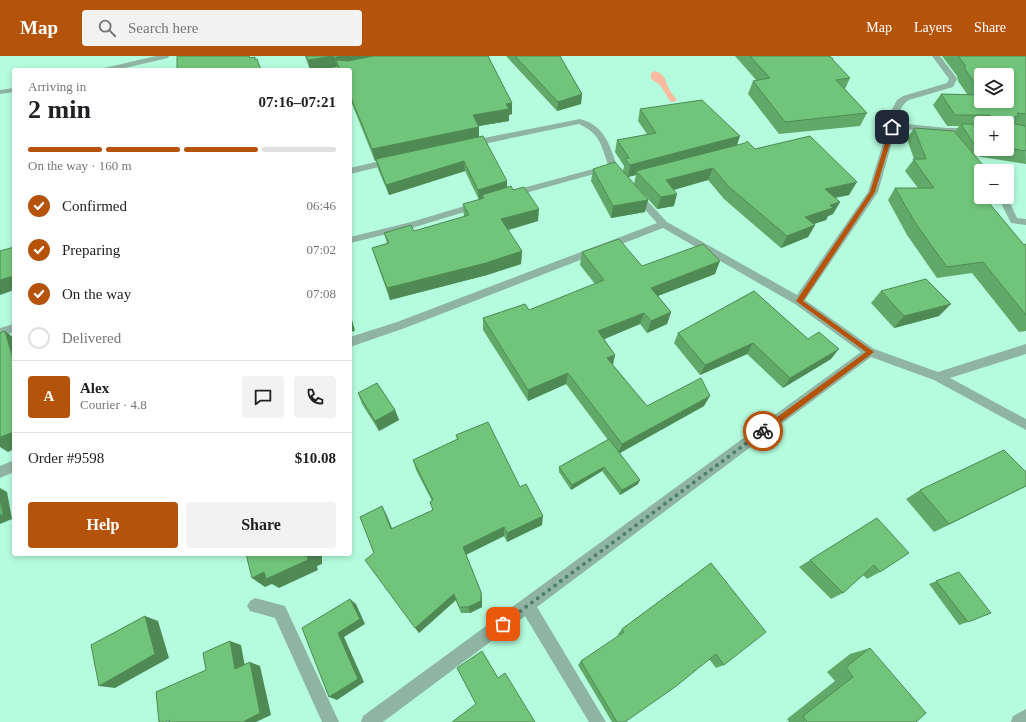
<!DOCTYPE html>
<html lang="en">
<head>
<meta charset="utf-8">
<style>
	body { margin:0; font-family:Georgia,serif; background:#f2f2f2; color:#202124; height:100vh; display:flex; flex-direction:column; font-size:15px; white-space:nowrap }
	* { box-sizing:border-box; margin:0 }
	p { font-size:13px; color:#757577 }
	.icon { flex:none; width:22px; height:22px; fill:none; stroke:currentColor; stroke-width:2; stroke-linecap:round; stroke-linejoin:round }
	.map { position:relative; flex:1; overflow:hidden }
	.sheet { position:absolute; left:12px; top:12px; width:340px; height:488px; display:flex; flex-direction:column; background:#fff; border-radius:4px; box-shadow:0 2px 6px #0003 }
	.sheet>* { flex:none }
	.controls { position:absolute; left:974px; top:12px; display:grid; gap:8px }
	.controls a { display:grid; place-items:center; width:40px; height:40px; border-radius:4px; background:#fff; box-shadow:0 2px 6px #0003; font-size:20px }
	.pin { position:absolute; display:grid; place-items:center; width:34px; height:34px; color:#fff; margin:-17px; border-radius:8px; box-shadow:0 2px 6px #0006 }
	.courier { position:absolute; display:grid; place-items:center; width:40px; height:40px; margin:-20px; border:3px solid #b45309; border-radius:50%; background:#fff; color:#222; box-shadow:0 1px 5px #0007 }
	.summary em { font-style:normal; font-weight:700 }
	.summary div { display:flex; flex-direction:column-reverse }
	.summary { display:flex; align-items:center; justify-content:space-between; height:68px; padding:0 16px }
	h1 { font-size:26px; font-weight:700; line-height:30px }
	.bar { display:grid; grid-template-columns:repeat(4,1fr); gap:6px 4px; align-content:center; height:48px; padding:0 16px }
	.bar i { height:5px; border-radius:3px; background:#e0e0e0 }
	.bar .selected { background:#b45309 }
	.bar p { grid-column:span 4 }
	.line { display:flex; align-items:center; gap:10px; padding:0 16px; border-top:1px solid #e0e0e0 }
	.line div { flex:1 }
	.round { display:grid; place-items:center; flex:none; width:42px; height:42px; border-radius:4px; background:#f2f2f2 }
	ol { padding:0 16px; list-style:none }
	li { display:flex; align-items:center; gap:12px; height:44px }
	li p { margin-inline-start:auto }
	li .icon { padding:4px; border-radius:50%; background:#b45309; color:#fff; stroke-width:4 }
	li:last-child { color:#757577 }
	li i { width:22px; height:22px; border:2px solid #e0e0e0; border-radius:50% }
	.action { display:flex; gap:8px; margin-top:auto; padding:8px 16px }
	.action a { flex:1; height:46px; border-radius:4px; background:#b45309; color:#fff; font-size:16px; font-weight:700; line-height:46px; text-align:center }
	.action a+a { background:#f2f2f2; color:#202124 }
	header { display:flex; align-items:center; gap:24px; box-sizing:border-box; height:56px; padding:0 20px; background:#b45309; color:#fff }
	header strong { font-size:19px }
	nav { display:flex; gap:22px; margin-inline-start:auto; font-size:14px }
	.search { width:280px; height:36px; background:#f2f2f2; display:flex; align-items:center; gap:10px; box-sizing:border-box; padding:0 14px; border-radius:4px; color:#757577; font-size:15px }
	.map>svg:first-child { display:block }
	.green { fill:#f8bb9f }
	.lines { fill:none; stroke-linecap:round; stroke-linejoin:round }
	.minor { fill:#90b4a4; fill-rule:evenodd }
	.wall { fill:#61a969; fill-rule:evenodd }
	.shaded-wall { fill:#4f8a55 }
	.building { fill:#71c57a; stroke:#4f8a55 }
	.route { fill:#b45309 }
	.done { stroke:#4e806c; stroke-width:4; stroke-dasharray:0 7.2 }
</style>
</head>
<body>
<header>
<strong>Map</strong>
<div class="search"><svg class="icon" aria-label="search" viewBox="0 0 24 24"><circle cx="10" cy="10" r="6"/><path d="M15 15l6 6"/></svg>Search here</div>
<nav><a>Map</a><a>Layers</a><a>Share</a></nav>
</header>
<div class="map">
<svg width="1026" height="666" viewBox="0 0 1026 666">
	<rect width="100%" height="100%" fill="#b5fcde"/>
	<path class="green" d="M655,15L660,17L664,21L670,35L677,44L673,46L670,45L660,29L651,23V17Z"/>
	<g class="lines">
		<path class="minor" d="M156,0H169L168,2L116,14H103L104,12Z
			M932,0H940L956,21L957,23L953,31L909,44C900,50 899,57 897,67L947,72H981V78H947L896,72L878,136L805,244L874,293L938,316L1026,288V298L950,322L1026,363V374L934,324L871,301L537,551L606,666H589L525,560L383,666H361L363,660L861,296L795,248L663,172L405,272L350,291V281L397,266L657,167L633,140L631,138L636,135L639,136L667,166L797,239L868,136L888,71L891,55L897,44L903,40L947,27L949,23Z
			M14,32V36L0,38V34Z
			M580,63C604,69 610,89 617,110L616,112L511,141L508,140L506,138L508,136L608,109C601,88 600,78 579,68L469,91L465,88L469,85Z
			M393,102L397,105L396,107L350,118V112Z
			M1007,140L1017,162L1026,163V169L1011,167L998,141Z
			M478,146L481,147L483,149L481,151L412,172L350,187V181L411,166Z
			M14,268V276L0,281V272Z
			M14,404V416L0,422V410Z
			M255,542L285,550L339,666H322L275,562L250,555L247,550L250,545Z
			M1026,653V666H1011L1013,660Z"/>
	</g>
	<path class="wall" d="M305,0H488L512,47V58L509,59V65L478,70L479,81L507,132L513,134L538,165L508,174L522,195L521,208L487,219L390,244L376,204L372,192L387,187L384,177L414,175L464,161L463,148L479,144L465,115L389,139L378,113L376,105H375L350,43V14H338L337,11L322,14H310Z
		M506,0H560L582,38L581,48L557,55Z
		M735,0H830L833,3V4L850,22L845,33L867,57L860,70L779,78L748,38L753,25H757Z
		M942,0H1026V71H1025L1026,108L975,100L981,115V141H989H984L1024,189L1026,188V275L1019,276L972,217L937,222L907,179L888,144L895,132H918L905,115L914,103L907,83L914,72L955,76L959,70H947L933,49L941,38H967L958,25L957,20ZM981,19L1007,45H981ZM981,67H1007V93H981Z
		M640,53L737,89L755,93L849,139L835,142L840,146L833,158L828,160L826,164L814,168L815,169L808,181L781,192L724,143L708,124L674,134V150L657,153L637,131L645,156L611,162L591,125L593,113L623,115L624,110L615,96L617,84L647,78L638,65ZM636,119L634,128L628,121Z
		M582,196L642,210L715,218L658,240L671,256L667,268L647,277L640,268L604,283L615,299L613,309L647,350H704L620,397L638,428L620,439L602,415L571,434L559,416V411L608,384L566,328L528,345L483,274V262L529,254L595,228L580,209Z
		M754,235L831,303L783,332L747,298L700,319L674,287L678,277Z
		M881,235L939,260L894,272L871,247Z
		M358,337L395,354L399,364L379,375L362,348Z
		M456,379L520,431L542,469L507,486L504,480L466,499L481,536L482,543V551L470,557H461L456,544L419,577L374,497L382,450L387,460L392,473L433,454L430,446L432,445L416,414L413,404L457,383Z
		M1026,430L934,476L906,443L920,434Z
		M877,462L880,516L867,523L863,519L843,537L831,543L799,511Z
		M711,507L724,609L716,612L709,603L625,666H612L578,609L581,605L619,580L618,578L622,573Z
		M959,516L968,566L959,569L929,528Z
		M870,592L916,666H789L787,663L835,625L827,616L850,598Z"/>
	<path class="shaded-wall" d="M334,0L337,11L322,14H310L308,4Z
		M338,0H396L343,11L336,4L338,13L335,2Z
		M582,38L581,48L557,55L558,46Z
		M512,47V58L509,59V65L473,71V59L506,48Z
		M479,71V82L375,105L372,93Z
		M740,80L736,92L636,115V119L628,121L630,109Z
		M464,105L465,115L389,139L386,129Z
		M713,112L708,124L662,137L666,124Z
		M507,125V135L482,139V143L479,144L478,134Z
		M857,126L849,139L818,145L825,133Z
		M677,138L674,150L657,153L661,141Z
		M648,144L645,156L611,162L613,150Z
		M840,146L833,158L828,160L826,164L798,173L805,161L830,149Z
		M539,153L538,165L501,176V163Z
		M815,169L808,181L781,192L787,180Z
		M522,195L521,208L487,219L390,244L387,232Z
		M720,205L715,218L647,244L651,232Z
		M13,220L14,221V234L0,239V224Z
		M951,248L939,260L894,272L904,260Z
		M350,256L355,275L350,276Z
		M671,256L667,268L647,277L651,265Z
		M644,257L640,268L595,287L598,275Z
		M5,275L14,282V301L12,300Z
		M753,287L747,298L700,319L705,309Z
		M839,293L831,303L783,332L790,322Z
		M615,299L612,310L607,302Z
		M568,317L566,328L528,345V334Z
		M710,340L704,350L618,398L622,388Z
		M395,354L399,364L379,375L375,365Z
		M14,376V393L8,396L0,391V381Z
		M604,411L602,415L571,434L572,429Z
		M640,424L638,428L620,439L622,434Z
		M1026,430L934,476L949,468Z
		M0,432L7,436L12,463L0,468Z
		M382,450L387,460L396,482L391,473Z
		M543,460L542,469L507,486V477Z
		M504,471V480L465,499L463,491Z
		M311,498H322V508L317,510L318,514L279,532L272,528L265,531L252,522L264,516Z
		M481,536L482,543V551L470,557L468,551Z
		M454,538L456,544L419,577L415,572Z
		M350,543L356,548L365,568L344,581L364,626L337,644L329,641L338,577Z
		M145,560L158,565L169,602L115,632L99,630Z
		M230,585L241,589L246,616L235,613Z
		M250,606L260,610L271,659L256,666H243Z"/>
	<path class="building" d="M177,0H249L250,2L255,1V4L257,3L261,14H177Z
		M306,0H333L308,4Z
		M373,0H488L512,47L506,48L509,53L473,59L479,71L372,93L350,39V14H340L336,4L348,5Z
		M515,0H560L582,38L558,46Z
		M750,0H830L833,3H832L850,22L836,24L867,57L785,66L753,25L770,22Z
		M958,0H1026V58L1017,57L1019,60H1015V68L1025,70L1026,72V95L1007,92V67H990L991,60L990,59H955L941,38L981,39V45H1007V19H981V36L965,13V9Z
		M702,44L740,80L630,109L625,103L629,102L617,84L656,77L640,53Z
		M961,68H981V88L973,87Z
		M914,72L954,75L988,115H981V130L975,131L981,138V141H984L1024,189L1026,188V259L983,206L947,211L916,168L895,132H934L913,103H926Z
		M483,80L507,125L478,134L464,105L386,129L376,103Z
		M810,80L857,126L825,133L840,146L830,149L833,152L805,161L815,169L787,180L728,130L713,112L666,124L677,138L661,141L636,115L745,87L747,85L755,93Z
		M615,106L648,144L613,150L593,113Z
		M511,130L513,134L524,131L539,153L501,163L522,195L486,207L387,232L372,192L389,187L384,177L411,169L414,175L469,159L463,148L484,142L482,139Z
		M619,183L642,210L703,188L720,205L651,232L671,256L651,265L644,257L598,275L615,299L607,302L647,350L701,322L710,340L622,388L568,317L528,334L483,262L525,248L529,254L604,224L582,196Z
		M14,191V230L13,220L0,224V195Z
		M926,223L951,248L904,260L881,235Z
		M754,235L808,283L819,276L839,293L790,322L753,287L705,309L678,277Z
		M5,275L12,300L14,299V376L0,381V277Z
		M377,327L395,354L375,365L358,337Z
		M488,366L520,431L526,428L543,460L507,477L504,471L463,491L481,536V545L468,551H459L454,538L415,572L365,504L374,497L360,461L382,450L391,473L433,454L430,446L433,444L413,404L458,383L456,379Z
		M609,383L640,424L622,434L604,411L572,429L559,411Z
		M1004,394L1026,416V430L949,468L920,434Z
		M0,442L3,458L0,460Z
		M877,462L909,497L880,516L874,509L843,537L810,504Z
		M246,498H311L307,500L308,504L266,523L264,516L252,522Z
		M711,507L766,576L724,609L716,598L675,631L625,666H617L581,605L624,576L622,573Z
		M959,516L991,557L968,566L936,525Z
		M350,543L360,563L338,577L358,623L329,641L302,572Z
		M145,560L155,598L99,630L91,589Z
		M230,585L235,613L250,606L260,657L243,666H169V664L165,666H159L156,636L206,614L203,597Z
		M870,592L926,657L916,666H807L803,660L853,621L846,611Z
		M482,595L498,622L505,617L535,666H452L476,648L457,612Z"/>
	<path class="route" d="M892,69L895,71L875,136L803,245L874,296L766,377H761V373L866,296L796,245L870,136L890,71Z"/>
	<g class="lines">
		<path class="done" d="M503,568L763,375"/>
	</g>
</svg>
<div class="controls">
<a><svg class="icon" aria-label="layers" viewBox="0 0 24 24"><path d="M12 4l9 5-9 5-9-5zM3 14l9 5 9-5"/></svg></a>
<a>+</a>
<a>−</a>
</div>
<div class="pin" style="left:503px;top:568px;background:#ea580c"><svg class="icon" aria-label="bag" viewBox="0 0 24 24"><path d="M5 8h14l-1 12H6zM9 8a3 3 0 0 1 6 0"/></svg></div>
<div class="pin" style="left:892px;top:71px;background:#1f2937"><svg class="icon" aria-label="home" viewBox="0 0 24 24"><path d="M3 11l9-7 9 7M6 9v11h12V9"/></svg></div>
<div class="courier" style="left:763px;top:375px"><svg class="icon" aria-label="bike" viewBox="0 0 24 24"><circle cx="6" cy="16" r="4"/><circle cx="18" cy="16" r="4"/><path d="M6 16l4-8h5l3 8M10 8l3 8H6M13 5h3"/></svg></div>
<section class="sheet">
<div class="summary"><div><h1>2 min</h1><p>Arriving in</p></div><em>07:16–07:21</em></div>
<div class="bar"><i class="selected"></i><i class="selected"></i><i class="selected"></i><i></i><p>On the way · 160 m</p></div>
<ol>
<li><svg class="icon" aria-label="check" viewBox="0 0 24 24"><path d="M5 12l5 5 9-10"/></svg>Confirmed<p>06:46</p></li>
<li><svg class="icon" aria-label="check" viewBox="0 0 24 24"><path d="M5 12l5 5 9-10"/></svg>Preparing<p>07:02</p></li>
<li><svg class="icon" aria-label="check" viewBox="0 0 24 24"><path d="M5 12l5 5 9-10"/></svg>On the way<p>07:08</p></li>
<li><i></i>Delivered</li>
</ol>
<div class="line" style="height:72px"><b class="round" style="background:#b45309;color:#fff">A</b><div><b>Alex</b><p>Courier · 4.8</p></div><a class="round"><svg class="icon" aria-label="chat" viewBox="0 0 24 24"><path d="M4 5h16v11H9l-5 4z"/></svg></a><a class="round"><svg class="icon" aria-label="phone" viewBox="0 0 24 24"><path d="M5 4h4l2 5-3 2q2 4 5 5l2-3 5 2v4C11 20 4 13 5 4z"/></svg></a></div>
<div class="line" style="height:52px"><div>Order #9598</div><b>$10.08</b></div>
<div class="action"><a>Help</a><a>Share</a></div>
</section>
</div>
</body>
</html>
